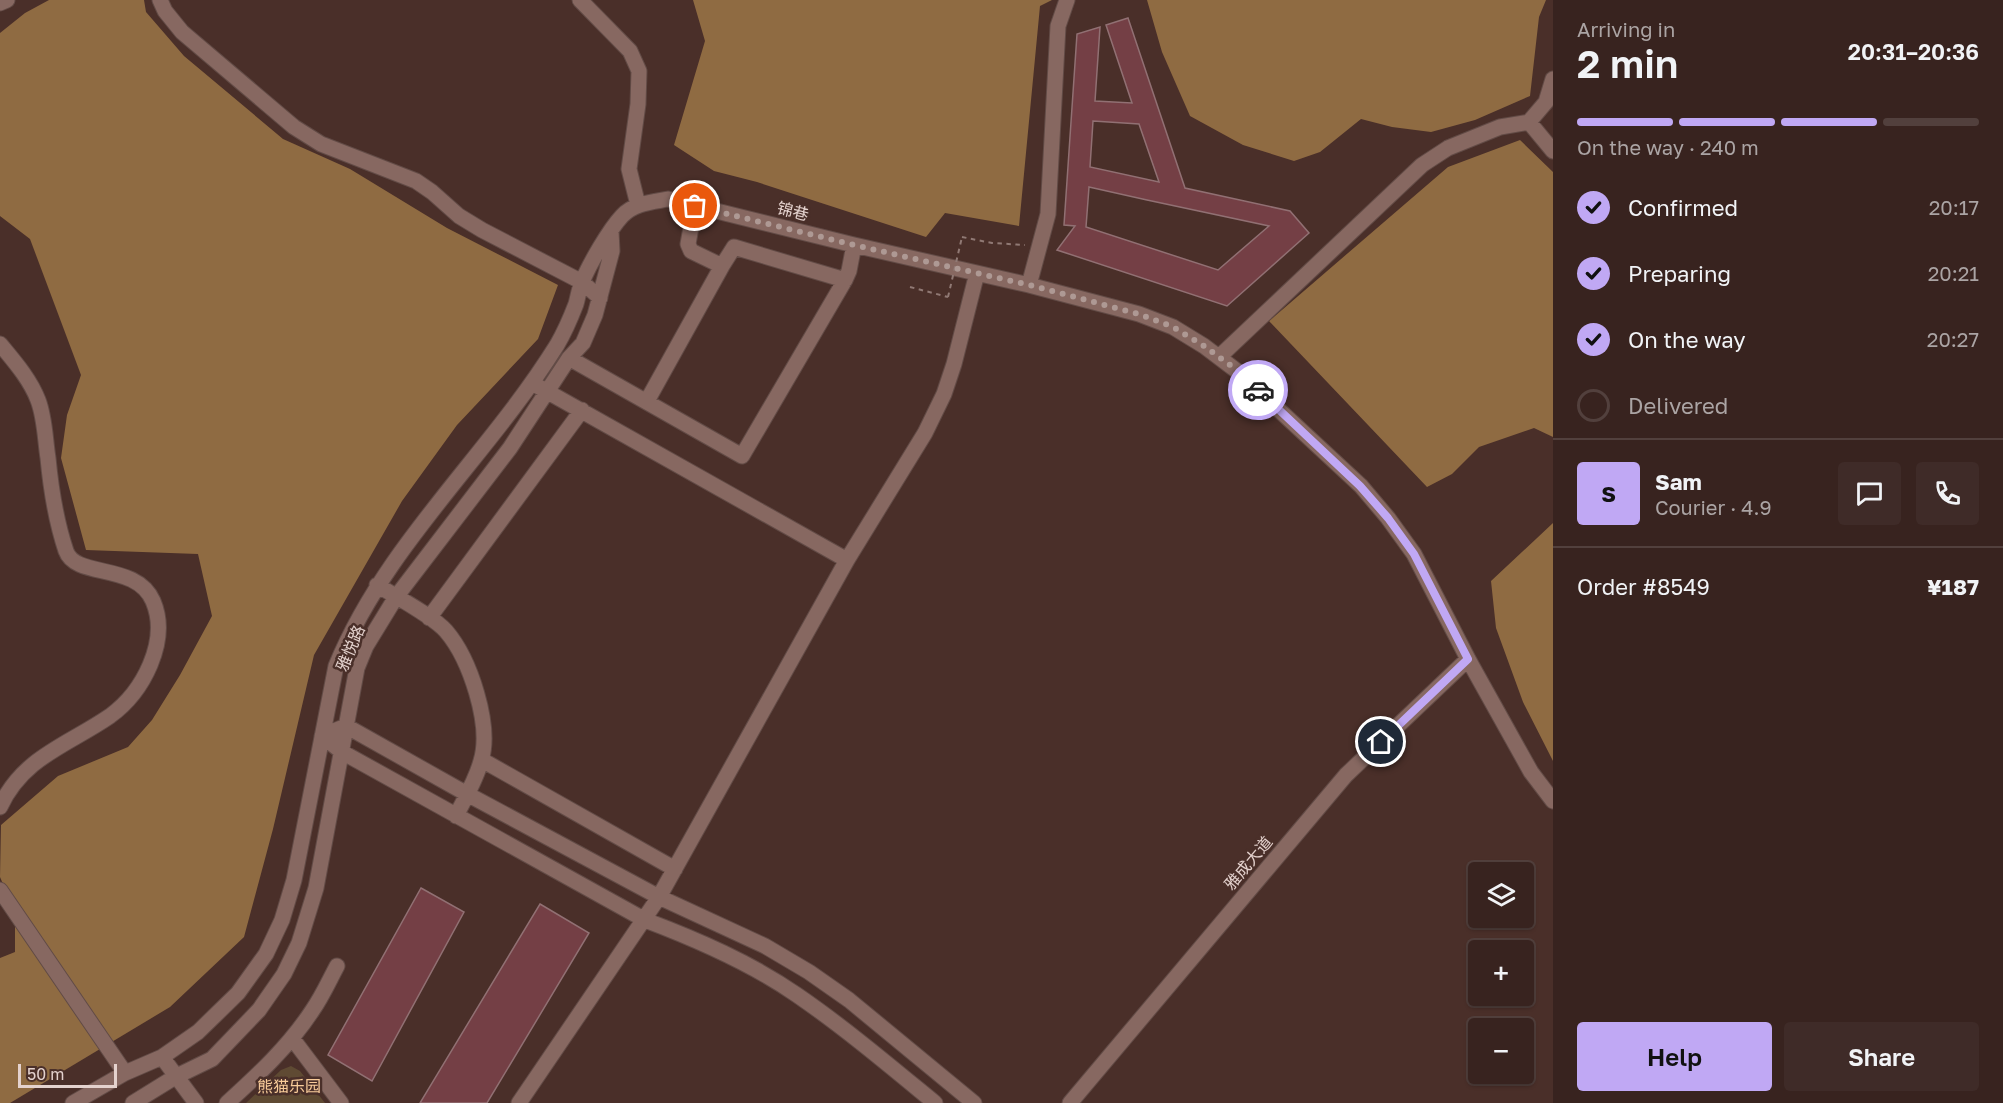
<!DOCTYPE html>
<html lang="en">
<head>
<meta charset="utf-8">
<style>
	body { margin:0; font-family:"Golos Text","Noto Sans SC",sans-serif; background:#3f2b28; color:#f1f3f6; height:100vh; display:flex; flex-direction:column; font-size:22px; white-space:nowrap }
	* { box-sizing:border-box; margin:0 }
	p { font-size:20px; color:#aba4a4 }
	.icon { flex:none; width:33px; height:33px; fill:none; stroke:currentColor; stroke-width:2; stroke-linecap:round; stroke-linejoin:round }
	.map { position:relative; flex:1; overflow:hidden }
	.details { display:flex; flex-direction:column; background:#38231f; width:450px }
	.details>* { flex:none }
	.controls { position:absolute; left:1468px; top:862px; display:grid; gap:12px }
	.controls a { display:grid; place-items:center; width:66px; height:66px; border-radius:6px; background:#38231f; box-shadow:0 2px 4px #0004,0 0 0 2px #52403d; font-size:30px }
	.scale { position:absolute; left:18px; bottom:15px; width:99px; box-sizing:border-box; padding-left:6px; border:3px solid #e4d2ce; border-top:0; font-size:16px; line-height:21px; white-space:nowrap; color:#e4d2ce; -webkit-text-stroke:4px #4a2f29; paint-order:stroke }
	.pin { position:absolute; display:grid; place-items:center; width:51px; height:51px; color:#fff; margin:-26px; border:3px solid #fff; border-radius:50%; box-shadow:0 2px 6px #0007 }
	.courier { position:absolute; display:grid; place-items:center; width:60px; height:60px; margin:-30px; border:4px solid #c0a8f4; border-radius:50%; background:#fff; color:#222; box-shadow:0 2px 8px #0007 }
	.head em { font-style:normal; font-weight:600 }
	.head div { display:flex; flex-direction:column-reverse }
	.head { display:flex; align-items:center; justify-content:space-between; height:102px; padding:0 24px }
	h1 { font-size:39px; font-weight:600; line-height:45px }
	.bar { display:grid; grid-template-columns:repeat(4,1fr); gap:9px 6px; align-content:center; height:72px; padding:0 24px }
	.bar i { height:8px; border-radius:4px; background:#52403d }
	.bar .current { background:#c0a8f4 }
	.bar p { grid-column:span 4 }
	.line { display:flex; align-items:center; gap:15px; padding:0 24px; border-top:2px solid #52403d }
	.line div { flex:1 }
	.round { display:grid; place-items:center; flex:none; width:63px; height:63px; border-radius:6px; background:#3f2b28 }
	ol { padding:0 24px; list-style:none }
	li { display:flex; align-items:center; gap:18px; height:66px }
	li p { margin-inline-start:auto }
	li .icon { padding:6px; border-radius:50%; background:#c0a8f4; color:#111; stroke-width:4 }
	li:last-child { color:#aba4a4 }
	li i { width:33px; height:33px; border:3px solid #52403d; border-radius:50% }
	.button { display:flex; gap:12px; margin-top:auto; padding:12px 24px }
	.button a { flex:1; height:69px; border-radius:6px; background:#c0a8f4; color:#111; font-size:24px; font-weight:600; line-height:69px; text-align:center }
	.button a+a { background:#3f2b28; color:#f1f3f6 }
	main { display:flex; flex:1; min-height:0 }
	.map>svg:first-child { display:block }
	.green { fill:#5f4a33 }
	.forest { fill:#8f6b42 }
	.building { fill:#743f45; stroke:#917073; stroke-width:1.5; fill-rule:evenodd }
	.lines { fill:none; stroke-linecap:round; stroke-linejoin:round }
	.minor-casing { stroke:#624b46; stroke-width:17 }
	.path { stroke:#907974; stroke-width:2; stroke-dasharray:4.5 4.5; stroke-linecap:butt }
	.minor { stroke:#876861; stroke-width:15 }
	.path-bridge { stroke:#907974; stroke-width:2; stroke-dasharray:4.5 4.5; stroke-linecap:butt }
	.done { stroke:#ae9994; stroke-width:6; stroke-dasharray:0 10.8 }
	.route { stroke:#c0a8f4; stroke-width:8 }
	.labels { text-anchor:middle; dominant-baseline:central; stroke-width:5; stroke-linejoin:round; paint-order:stroke }
	.street-label { font-size:16px; fill:#e4d2ce; stroke:#4a2f29 }
	.park-label { font-size:16px; fill:#f9cc9a; stroke:#4a2f29 }
</style>
</head>
<body>
<main>
<div class="map">
<svg width="1553" height="1103" viewBox="0 0 1553 1103">
	<rect width="100%" height="100%" fill="#4a2f29"/>
	<path class="green" d="M291,1066L300,1071L325,1103H246L281,1070Z"/>
	<path class="forest" d="M49,0H144L146,12L184,56L283,139L350,169L447,228L558,285L538,339L457,425L402,501L314,655L273,829L244,937L170,1007L10,1103H0V958L15,952V912L0,877L1,825L58,776L128,747L152,720L180,675L212,616L198,554L86,550L61,458L67,415L81,375L30,239L0,216V33L25,13Z
		M693,0H1052L1040,6L1019,226L945,213L926,237L757,182L714,171L674,145L705,41Z
		M1147,0H1546L1539,17L1530,96L1475,120L1431,132L1392,127L1361,119L1320,152L1294,161L1243,145L1190,116L1162,52Z
		M1520,140L1553,172V437L1534,428L1479,447L1452,474L1427,487L1269,321L1448,167Z
		M1553,523V761L1523,702L1496,628L1491,581Z"/>
	<path class="building" d="M1128,18L1185,188L1290,211L1309,233L1227,306L1057,250L1075,226L1064,225L1077,34L1100,27L1095,101L1132,103L1106,25ZM1093,121L1139,124L1159,182L1090,167ZM1089,187L1147,200L1269,226L1218,270L1086,227Z
		M421,888L464,912L372,1081L328,1055Z
		M540,904L589,933L487,1103H420Z"/>
	<g class="lines">
		<defs>
			<path id="minor" d="M160,0L165,11L182,32L294,127L321,144L416,181L432,192L459,216L482,230L582,282L600,298
				M580,0L630,51L639,71L638,104L629,169L638,205
				M0,3L7,0
				M1529,122L1553,151
				M722,266L734,247L845,280
				M1029,285L1048,214L1058,26L1067,0
				M0,344C14,361 30,379 38,400C45,418 45,439 48,458C51,490 56,521 66,551C76,579 136,562 153,601C170,641 143,692 110,716C68,745 23,757 0,807
				M1219,357L1422,165L1448,148L1500,127L1529,122L1546,102L1553,79
				M569,358L742,456L845,280L849,271L854,245
				M539,387L847,560
				M647,401L722,266L691,251L688,244L695,205
				M377,585C395,596 434,617 446,631C470,659 492,725 481,761C476,780 465,798 456,816
				M429,618L582,410
				M482,760L675,869
				M0,890L125,1073
				M292,1038L341,1103
				M162,1057L196,1103
				M73,1103L125,1073L162,1057L198,1032L238,993L266,954L282,920L294,880L336,666C386,544 488,456 557,345C564,333 571,317 576,304C578,297 579,289 582,282C590,263 609,230 622,216C634,203 652,202 668,199L854,245L1029,285L1139,314L1173,327L1204,346L1237,371L1361,486L1388,518L1414,554L1468,659L1531,772L1553,801
				M133,1103L175,1077L212,1059L259,1010L284,974L299,943L316,888L357,668L366,646L396,597L510,448L569,358L583,343L595,315L612,251L611,231
				M227,1103C258,1075 289,1046 312,1011C322,997 329,981 337,966
				M519,1103L659,897L847,560L925,433L944,394L954,364L977,273
				M935,1103C890,1066 845,1028 797,995C751,963 698,940 645,920L342,752L322,736L346,726L467,794L659,897L765,946L809,972L849,1000L974,1103
				M1070,1103L1346,775L1468,659"/>
		</defs>
		<use href="#minor" class="minor-casing"/>
		<path class="path" d="M962,237L992,243L1025,245
			M910,287L948,297"/>
		<use href="#minor" class="minor"/>
		<path class="path-bridge" d="M948,297L962,237"/>
	</g>
	<g class="lines">
		<path class="done" d="M695,206L854,245L1029,285L1139,314L1173,327L1204,346L1237,370L1258,390"/>
		<path class="route" d="M1258,390L1360,486L1388,518L1414,554L1468,659L1381,742"/>
	</g>
	<g class="labels">
		<g class="street-label">
			<text transform="translate(793 211) rotate(14)">锦巷</text>
			<text transform="translate(350 648) rotate(-67)">雅悦路</text>
			<text transform="translate(1248 863) rotate(-50)">雅成大道</text>
		</g>
		<g class="park-label">
			<text x="289" y="1086">熊猫乐园</text>
		</g>
	</g>
</svg>
<div class="controls">
<a><svg class="icon" aria-label="layers" viewBox="0 0 24 24"><path d="M12 4l9 5-9 5-9-5zM3 14l9 5 9-5"/></svg></a>
<a>+</a>
<a>−</a>
</div>
<div class="scale">50 m</div>
<div class="pin" style="left:695px;top:206px;background:#ea580c"><svg class="icon" aria-label="bag" viewBox="0 0 24 24"><path d="M5 8h14l-1 12H6zM9 8a3 3 0 0 1 6 0"/></svg></div>
<div class="pin" style="left:1381px;top:742px;background:#1f2937"><svg class="icon" aria-label="home" viewBox="0 0 24 24"><path d="M3 11l9-7 9 7M6 9v11h12V9"/></svg></div>
<div class="courier" style="left:1258px;top:390px"><svg class="icon" aria-label="car" viewBox="0 0 24 24"><path d="M5 17H2v-5l4-1 3-4h7l3 4 3 1v5h-3M9 17h6M6 11h13"/><circle cx="7" cy="17" r="2"/><circle cx="17" cy="17" r="2"/></svg></div>
</div>
<section class="details">
<div class="head"><div><h1>2 min</h1><p>Arriving in</p></div><em>20:31–20:36</em></div>
<div class="bar"><i class="current"></i><i class="current"></i><i class="current"></i><i></i><p>On the way · 240 m</p></div>
<ol>
<li><svg class="icon" aria-label="check" viewBox="0 0 24 24"><path d="M5 12l5 5 9-10"/></svg>Confirmed<p>20:17</p></li>
<li><svg class="icon" aria-label="check" viewBox="0 0 24 24"><path d="M5 12l5 5 9-10"/></svg>Preparing<p>20:21</p></li>
<li><svg class="icon" aria-label="check" viewBox="0 0 24 24"><path d="M5 12l5 5 9-10"/></svg>On the way<p>20:27</p></li>
<li><i></i>Delivered</li>
</ol>
<div class="line" style="height:108px"><b class="round" style="background:#c0a8f4;color:#111">S</b><div><b>Sam</b><p>Courier · 4.9</p></div><a class="round"><svg class="icon" aria-label="chat" viewBox="0 0 24 24"><path d="M4 5h16v11H9l-5 4z"/></svg></a><a class="round"><svg class="icon" aria-label="phone" viewBox="0 0 24 24"><path d="M5 4h4l2 5-3 2q2 4 5 5l2-3 5 2v4C11 20 4 13 5 4z"/></svg></a></div>
<div class="line" style="height:78px"><div>Order #8549</div><b>¥187</b></div>
<div class="button"><a>Help</a><a>Share</a></div>
</section>
</main>
</body>
</html>
